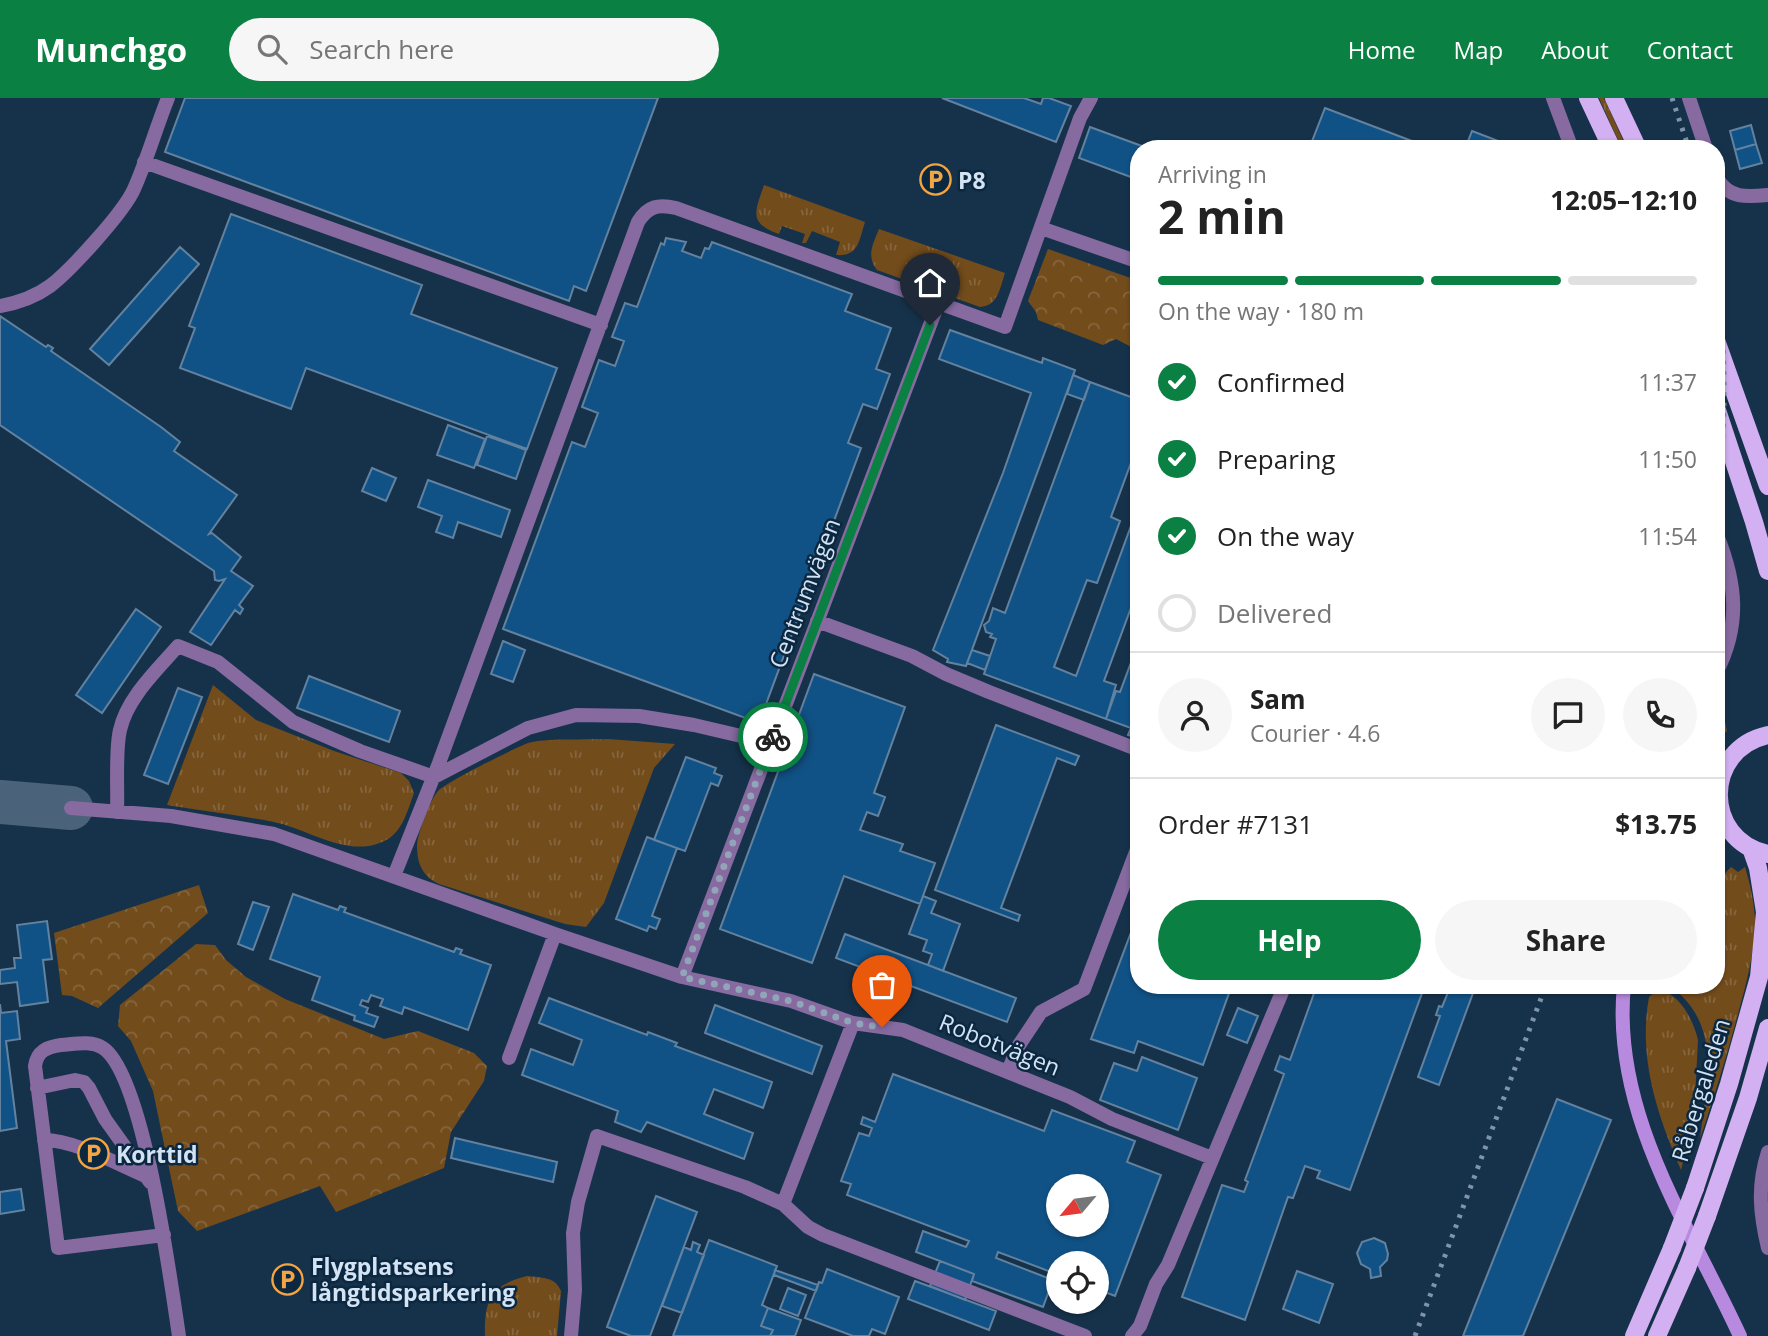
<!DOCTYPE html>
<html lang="en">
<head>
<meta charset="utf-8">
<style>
	body { margin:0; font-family:"Open Sans",sans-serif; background:#f6f6f6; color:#222; height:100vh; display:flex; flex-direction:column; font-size:26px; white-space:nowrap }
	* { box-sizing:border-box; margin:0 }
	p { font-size:23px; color:#767676 }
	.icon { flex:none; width:38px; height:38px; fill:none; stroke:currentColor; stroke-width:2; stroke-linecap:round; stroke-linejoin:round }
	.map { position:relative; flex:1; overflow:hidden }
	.side { position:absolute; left:1130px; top:42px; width:595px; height:854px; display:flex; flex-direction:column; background:#fff; border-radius:28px; box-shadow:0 2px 5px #0004 }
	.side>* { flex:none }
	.needle { width:46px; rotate:241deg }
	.fabs { position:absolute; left:1046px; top:1076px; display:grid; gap:14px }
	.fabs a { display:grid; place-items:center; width:63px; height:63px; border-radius:50%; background:#fff; box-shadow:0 2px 5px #0004; font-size:35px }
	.pin { position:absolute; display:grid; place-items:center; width:60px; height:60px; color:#fff; margin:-72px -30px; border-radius:50% 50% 50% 0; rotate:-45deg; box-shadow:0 0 7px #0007 }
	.pin .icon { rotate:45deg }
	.courier { position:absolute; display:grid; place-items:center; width:70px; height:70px; margin:-35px; border:5px solid #0b8043; border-radius:50%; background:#fff; color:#222; box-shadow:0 2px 9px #0007 }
	.summary em { font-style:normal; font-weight:700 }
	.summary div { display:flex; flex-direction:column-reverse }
	.summary { display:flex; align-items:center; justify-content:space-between; height:119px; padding:0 28px }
	h1 { font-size:46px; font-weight:700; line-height:52px }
	.bar { display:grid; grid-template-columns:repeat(4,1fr); gap:10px 7px; align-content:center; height:84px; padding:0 28px }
	.bar i { height:9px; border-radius:5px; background:#e0e0e0 }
	.bar .active { background:#0b8043 }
	.bar p { grid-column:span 4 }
	.line { display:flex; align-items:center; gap:18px; padding:0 28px; border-top:2px solid #e0e0e0 }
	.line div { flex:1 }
	.round { display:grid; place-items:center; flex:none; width:74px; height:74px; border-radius:37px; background:#f6f6f6 }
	ol { padding:0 28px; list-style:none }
	li { display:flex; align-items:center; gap:21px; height:77px }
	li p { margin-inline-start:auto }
	li .icon { padding:7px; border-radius:50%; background:#0b8043; color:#fff; stroke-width:4 }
	li:last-child { color:#767676 }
	li i { width:38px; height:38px; border:4px solid #e0e0e0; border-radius:50% }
	.action { display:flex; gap:14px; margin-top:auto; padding:14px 28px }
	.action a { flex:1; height:80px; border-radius:42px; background:#0b8043; color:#fff; font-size:28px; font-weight:700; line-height:80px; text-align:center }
	.action a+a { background:#f6f6f6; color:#222 }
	header { display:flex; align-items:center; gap:42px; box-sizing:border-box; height:98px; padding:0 35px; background:#0b8043; color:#fff }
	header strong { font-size:33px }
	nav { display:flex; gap:38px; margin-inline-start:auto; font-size:24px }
	.search { width:490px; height:63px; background:#f6f6f6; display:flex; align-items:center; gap:18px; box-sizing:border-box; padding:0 24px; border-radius:38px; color:#767676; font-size:26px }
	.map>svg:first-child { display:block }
	.grass { fill:url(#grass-tufts) }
	.forest { fill:url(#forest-crowns) }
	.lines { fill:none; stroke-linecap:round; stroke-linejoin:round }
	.taxiway { stroke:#4a637a; stroke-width:44 }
	.building { fill:#115286; stroke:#63829f; stroke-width:2; fill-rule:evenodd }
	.street { stroke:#866aa0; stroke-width:14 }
	.secondary { stroke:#b88adf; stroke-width:14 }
	.primary { stroke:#d2b0f2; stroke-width:18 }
	.rail { stroke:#7f94a9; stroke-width:5; stroke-dasharray:3.5 7; stroke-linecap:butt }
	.primary-bridge { stroke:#d2b0f2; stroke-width:18 }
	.done { stroke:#91a5b9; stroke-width:7; stroke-dasharray:0 12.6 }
	.route { stroke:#0b8043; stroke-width:9 }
	.labels { text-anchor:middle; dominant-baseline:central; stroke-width:5; stroke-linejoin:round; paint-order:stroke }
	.poi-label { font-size:23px; font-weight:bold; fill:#d3e3f4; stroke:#0b2840; text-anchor:start }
	.street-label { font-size:23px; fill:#d3e3f4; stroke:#0b2840 }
</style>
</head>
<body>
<header>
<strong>Munchgo</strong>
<div class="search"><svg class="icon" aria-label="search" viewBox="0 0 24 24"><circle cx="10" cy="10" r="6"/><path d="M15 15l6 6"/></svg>Search here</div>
<nav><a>Home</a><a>Map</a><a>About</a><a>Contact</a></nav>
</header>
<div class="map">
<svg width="1768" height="1238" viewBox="0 0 1768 1238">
	<defs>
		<pattern id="grass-tufts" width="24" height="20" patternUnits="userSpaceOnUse" patternTransform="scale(1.75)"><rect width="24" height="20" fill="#734c1c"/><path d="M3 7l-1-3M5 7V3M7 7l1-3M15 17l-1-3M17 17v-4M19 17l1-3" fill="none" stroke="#86663e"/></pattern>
		<pattern id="forest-crowns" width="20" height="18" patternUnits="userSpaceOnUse" patternTransform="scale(1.75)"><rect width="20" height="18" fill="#734c1c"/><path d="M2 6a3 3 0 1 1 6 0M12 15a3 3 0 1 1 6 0" fill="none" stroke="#86663e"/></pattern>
	</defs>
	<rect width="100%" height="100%" fill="#16324b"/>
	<path class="grass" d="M1599,0H1604L1627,51H1622Z
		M764,87L865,124C859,142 859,159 836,157L840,144L812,133L806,145H802L805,136L782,128L779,136C748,125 755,114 764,87Z
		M879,131L1005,175C1000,190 998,208 980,209L877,172C866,158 873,146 879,131Z
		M213,587L256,622L334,653L401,675L409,683L414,695C408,711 403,732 388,741C351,763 309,731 274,724C238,717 203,713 167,707Z
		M1719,594L1727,633L1717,642V596Z
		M608,641L675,646L654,670L604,805L586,829L565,826L439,786C422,778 417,765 417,747C418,735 430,702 438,693C448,683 513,651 528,645C544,640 589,642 608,641Z
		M1731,769L1738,774L1745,769C1750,786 1754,803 1755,822C1755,852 1747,883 1739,912C1728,955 1714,998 1700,1041C1707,983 1723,926 1669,887H1717V784Z
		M1658,891C1680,896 1693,921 1698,942L1694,1019L1681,1072C1657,1016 1638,960 1649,899Z
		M527,1178C541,1180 555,1178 561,1193L557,1238H485C484,1202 491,1187 527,1178Z"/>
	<path class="forest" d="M1048,151L1139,183V253L1116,241L1103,247L1038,222L1036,214L1028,203Z
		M199,787L208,815L98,910L72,898L62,897L54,835Z
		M196,846L215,847L226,862L246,879L285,901L384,941L418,933L474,955L487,968L484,983L451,1034L444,1070L336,1114L320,1088L197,1133L178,1113L153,993L131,943L118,928L120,907Z"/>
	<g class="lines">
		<path class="taxiway" d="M0,704L71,710"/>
	</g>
	<path class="building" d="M185,0H658L586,193L574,188L569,203L165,54Z
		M942,0H1024L1041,6L1043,0H1049L1071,8L1056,44Z
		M1325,10L1433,51H1309Z
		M1751,27L1756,46L1735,52L1730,33Z
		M1090,29L1150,51H1139V82L1079,60Z
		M1472,33L1501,44L1498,51H1465Z
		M1756,46L1762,65L1740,71L1735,52Z
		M231,116L422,187L411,216L557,270L527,351L306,270L291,311L180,270L195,230L189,228Z
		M666,140L686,144L682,153L701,160L705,150L709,151L712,144L852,196L845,213L891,230L876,271L890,276L877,311L863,306L848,345L861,350L759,625L503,531L572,344L585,349L598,315L582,309L599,262L615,268L624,243L612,239L625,205L637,209L661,145L664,147Z
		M180,149L199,166L109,267L90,251Z
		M0,218L46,249L48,247L53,250L51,253L161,329L180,344L174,353L237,397L209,436L212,435L241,459L231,473L253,488L239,507L243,511L240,516L235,512L211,547L190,534L225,481L219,483L215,482L214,473L0,327Z
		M950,232L1042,265L1043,260L1075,272L966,568L947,564L948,561L933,552L1003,375L1031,295L939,261Z
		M1073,277L1090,284L1084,302L1067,296Z
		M1090,284L1139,302V343L1111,419L1120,423L1097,485L1087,482L1054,569L1076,578L1139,406V488L1104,583L1116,587L1106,621L984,576L996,541L990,539L992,536L986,534L984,527L989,523L993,510L1005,515Z
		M448,327L485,341L474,370L437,357Z
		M487,338L526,352L516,381L477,367Z
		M372,370L396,380L386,403L362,393Z
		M428,382L510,412L501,439L458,424L453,440L436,434L442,418L418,409Z
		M136,511L161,529L102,615L76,597Z
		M503,543L525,552L513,584L491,576Z
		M1139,543V641L1128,637L1131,630L1106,621L1116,593L1120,594Z
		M972,552L990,558L985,572L967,565Z
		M814,576L905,609L874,695L885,699L878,718L867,714L860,732L903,746L900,753L935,765L920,806L844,778L812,865L720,831Z
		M309,578L400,613L389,644L297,610Z
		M178,590L202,599L168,686L144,677Z
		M996,627L1079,658L1075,667L1057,660L1001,810L1020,817L1018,823L935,792Z
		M686,659L716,670L714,675L722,678L718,688L711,685L685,753L654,742Z
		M647,739L677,750L652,818L660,821L656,831L649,828L647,833L616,821Z
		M293,796L338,812L340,808L346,810L344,814L454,854L456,850L462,852L460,856L491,867L468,932L404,909L402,916L380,908L383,901L371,897L368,904L362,902L360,907L368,910L366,915L378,919L374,929L354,922L355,918L312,902L320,879L270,861Z
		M923,798L936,803L931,815L960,826L943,873L928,867L932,856L923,853L927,842L909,836Z
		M253,804L269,809L253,852L238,846Z
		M1139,813V887H1232L1203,967L1138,943L1134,955L1091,941Z
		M47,823L52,861L43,862L48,904L20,908L17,884L0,886V872L15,870L14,860H21L17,827Z
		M845,836L1016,900L1007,924L836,860Z
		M1317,887H1425L1350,1092L1317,1080L1320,1073L1305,1068L1293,1100L1288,1099L1245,1222L1182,1199L1222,1087L1244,1094L1248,1084L1245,1082L1284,976L1275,972L1280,958L1290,962Z
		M1451,887H1476L1439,987L1418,979L1440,918L1436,917L1439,908L1442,909Z
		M549,900L647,937L648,934L677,945L675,948L772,984L763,1010L714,991L704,1016L753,1035L744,1061L647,1024L641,1034L615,1024L618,1013L522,977L531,951L573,967L582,942L539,925Z
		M0,906L1,915L17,913L20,941L6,943L17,1030L0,1033Z
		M715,907L822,948L812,976L705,935Z
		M1238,910L1258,918L1247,945L1227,937Z
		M1142,959L1197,980L1178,1032L1100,1002L1114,965L1137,973Z
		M893,976L1044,1033L1052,1012L1135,1043L1127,1064L1161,1077L1115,1198L1097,1191V1166H1059V1177L998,1154L996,1160L1053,1182L1043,1209L972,1183L974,1176L916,1154L923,1133L966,1149L969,1143L847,1097L851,1086L841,1083L859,1035L869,1038L872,1030L861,1026L863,1019L875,1024ZM1059,1088H1097V1127H1059Z
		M1557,1001L1611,1022L1523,1238H1463Z
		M455,1040L557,1064L553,1084L451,1060Z
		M21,1091L24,1112L0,1116V1094Z
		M656,1098L697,1114L650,1238H631L607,1229Z
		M1374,1140L1385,1145L1388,1156L1387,1162L1380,1169L1381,1178L1371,1180L1370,1171L1361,1166L1357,1155L1362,1144Z
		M709,1142L777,1168L762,1207L768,1210L761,1228L773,1232L770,1238H673Z
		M693,1144L700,1147L697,1154L704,1157L682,1215L662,1208L684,1149L691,1152Z
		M940,1163L974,1176L965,1202L930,1188Z
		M827,1171L899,1199L885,1236L872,1231L869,1238H853L805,1220L819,1184L822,1185Z
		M775,1172L818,1187L816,1193L774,1177Z
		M1297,1173L1333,1186L1319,1225L1283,1211Z
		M915,1183L996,1213L989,1232L908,1201Z
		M788,1190L806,1197L798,1218L780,1211Z
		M768,1210L801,1222L795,1238H770L773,1232L761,1228Z"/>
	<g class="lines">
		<path class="street" d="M1553,0L1572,51
			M1689,0L1706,51
			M144,64L601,227
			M1717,80C1729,101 1747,99 1768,97
			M1041,130L1139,164
			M0,208C17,205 35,199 50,188C70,173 124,114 134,91C147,62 156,30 168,0
			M1717,437C1736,484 1741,526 1717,573
			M817,523L912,558L946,576L989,594L1139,652
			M71,710L171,718L274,736L555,836L682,879L791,903L853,925L903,932L1070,999L1112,1021L1212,1060
			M117,714C118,692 115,652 120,632C127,600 157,572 178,548L218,564L293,624L360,653L434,679L528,630L576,617L639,618L694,627L771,645
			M394,778L439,665L638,124C648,108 658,106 676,110L1005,229L1080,20L1091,0
			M682,879L938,206
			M509,960L555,836
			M1008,973L1019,947L1041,914L1084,891L1139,746
			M37,990L75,982L84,984L89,990L105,1021L150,1084
			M44,1042C74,1042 115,1065 143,1077
			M1768,1054C1757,1088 1760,1116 1768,1150
			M783,1106L853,925
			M164,1137L58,1150L35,968C37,953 47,949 61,947C75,946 91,942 103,950C144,977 171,1186 179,1238
			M571,1238L575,1192L573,1135L578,1104L597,1038L745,1089L783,1106L808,1129L823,1137L1085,1238
			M1132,1238L1140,1228L1156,1186L1168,1167L1285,887"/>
		<path class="secondary" d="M1624,887C1611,1015 1689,1127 1740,1238"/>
		<path class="primary" d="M1588,0L1612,51
			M1614,0L1638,51
			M1717,245L1768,388
			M1717,312L1754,424L1768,473
			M1768,637C1703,651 1702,742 1768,756
			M1695,1090L1729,986L1759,879L1765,814L1758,770L1751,750
			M1707,1118L1748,1000L1768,930
			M1634,1238L1672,1150
			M1657,1238L1687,1170"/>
		<path class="rail" d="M1672,0L1689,51
			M1717,179C1726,252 1727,324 1717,396
			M1415,1238L1546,887"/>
		<path class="primary-bridge" d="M1672,1150L1695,1090
			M1687,1170L1707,1118"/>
	</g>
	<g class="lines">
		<path class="done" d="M773,639L682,879L791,903L853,925L882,929"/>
		<path class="route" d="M773,639L930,227"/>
	</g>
	<defs>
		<symbol id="parking-ring" viewBox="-11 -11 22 22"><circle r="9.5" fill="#0b2840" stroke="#f3a443" stroke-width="1.5"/><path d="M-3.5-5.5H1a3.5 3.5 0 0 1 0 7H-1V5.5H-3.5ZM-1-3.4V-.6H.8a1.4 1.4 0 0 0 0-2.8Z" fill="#f3a443"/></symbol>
	</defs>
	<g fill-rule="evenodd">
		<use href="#parking-ring" x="918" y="64" width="35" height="35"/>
		<use href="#parking-ring" x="76" y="1038" width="35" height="35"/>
		<use href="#parking-ring" x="270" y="1164" width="35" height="35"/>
	</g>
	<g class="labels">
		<g class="poi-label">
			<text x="958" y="82">P8</text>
			<text x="116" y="1056">Korttid</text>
			<text x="311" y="1168">Flygplatsens<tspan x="311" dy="26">långtidsparkering</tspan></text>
		</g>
		<g class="street-label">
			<text transform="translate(804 495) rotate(-69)">Centrumvägen</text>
			<text transform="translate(1000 946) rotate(22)">Robotvägen</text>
			<text transform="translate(1700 992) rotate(-73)">Råbergaleden</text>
		</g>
	</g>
</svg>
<div class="fabs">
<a><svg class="needle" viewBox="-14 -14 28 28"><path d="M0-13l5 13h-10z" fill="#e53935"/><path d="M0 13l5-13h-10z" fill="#767676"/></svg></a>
<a><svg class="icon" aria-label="locate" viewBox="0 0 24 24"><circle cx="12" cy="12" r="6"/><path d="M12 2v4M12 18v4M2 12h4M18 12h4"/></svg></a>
</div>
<div class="pin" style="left:882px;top:929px;background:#ea580c"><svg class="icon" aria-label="bag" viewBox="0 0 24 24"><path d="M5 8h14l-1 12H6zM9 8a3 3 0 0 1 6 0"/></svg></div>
<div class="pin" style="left:930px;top:227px;background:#1f2937"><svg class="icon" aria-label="home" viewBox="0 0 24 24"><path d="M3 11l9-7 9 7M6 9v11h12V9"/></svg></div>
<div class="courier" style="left:773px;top:639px"><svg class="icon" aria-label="bike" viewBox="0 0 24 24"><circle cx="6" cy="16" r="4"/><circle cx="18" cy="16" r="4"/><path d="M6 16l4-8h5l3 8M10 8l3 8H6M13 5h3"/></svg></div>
<section class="side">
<div class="summary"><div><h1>2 min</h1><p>Arriving in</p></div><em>12:05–12:10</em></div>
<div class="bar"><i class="active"></i><i class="active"></i><i class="active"></i><i></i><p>On the way · 180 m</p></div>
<ol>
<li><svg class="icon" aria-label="check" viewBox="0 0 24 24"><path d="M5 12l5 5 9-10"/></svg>Confirmed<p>11:37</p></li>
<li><svg class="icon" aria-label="check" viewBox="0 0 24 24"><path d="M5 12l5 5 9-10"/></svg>Preparing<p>11:50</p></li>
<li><svg class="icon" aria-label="check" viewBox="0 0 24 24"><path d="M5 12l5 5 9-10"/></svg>On the way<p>11:54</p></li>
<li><i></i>Delivered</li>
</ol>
<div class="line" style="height:126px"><a class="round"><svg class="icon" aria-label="person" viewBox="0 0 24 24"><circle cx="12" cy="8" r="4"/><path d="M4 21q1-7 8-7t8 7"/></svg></a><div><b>Sam</b><p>Courier · 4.6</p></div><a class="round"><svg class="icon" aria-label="chat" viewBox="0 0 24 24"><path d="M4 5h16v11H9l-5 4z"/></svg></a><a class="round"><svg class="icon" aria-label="phone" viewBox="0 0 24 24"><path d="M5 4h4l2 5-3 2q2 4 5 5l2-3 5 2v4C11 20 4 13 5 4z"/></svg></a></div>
<div class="line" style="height:91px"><div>Order #7131</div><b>$13.75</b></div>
<div class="action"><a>Help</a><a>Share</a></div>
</section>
</div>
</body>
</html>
